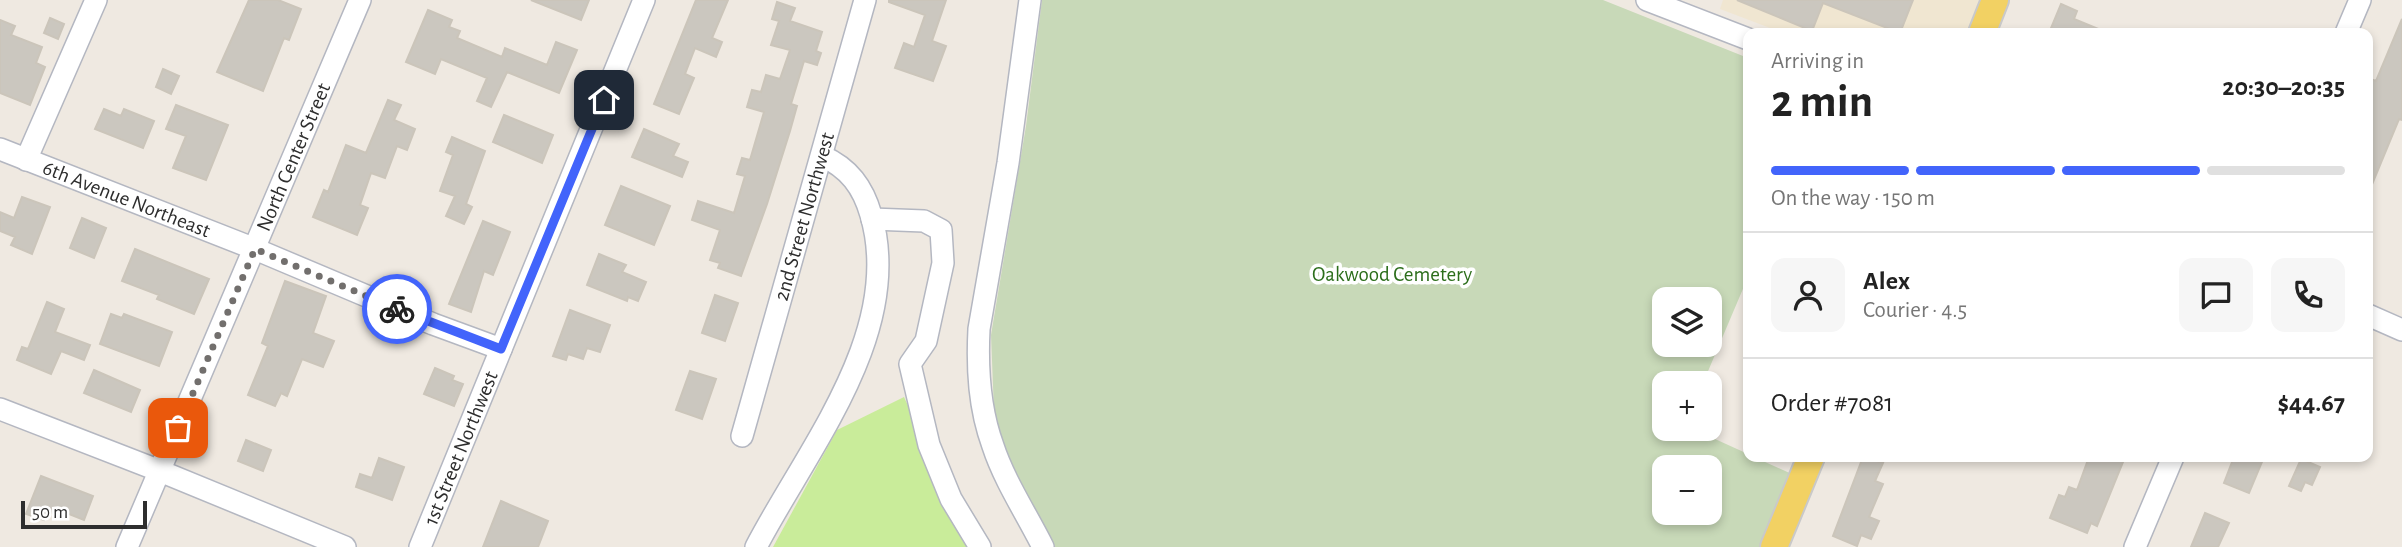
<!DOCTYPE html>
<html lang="en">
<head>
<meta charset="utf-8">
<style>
	body { margin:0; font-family:"Alegreya Sans",sans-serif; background:#f6f6f6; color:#222; height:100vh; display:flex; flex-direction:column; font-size:26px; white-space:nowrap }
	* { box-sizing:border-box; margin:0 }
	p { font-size:23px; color:#767676 }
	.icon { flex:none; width:38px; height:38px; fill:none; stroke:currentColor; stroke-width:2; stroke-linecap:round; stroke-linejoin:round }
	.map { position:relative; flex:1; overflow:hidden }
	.sheet { position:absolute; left:1743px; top:28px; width:630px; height:434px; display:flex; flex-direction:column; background:#fff; border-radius:14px; box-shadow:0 4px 10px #0003 }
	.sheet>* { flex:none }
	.controls { position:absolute; left:1652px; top:287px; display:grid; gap:14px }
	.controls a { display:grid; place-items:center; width:70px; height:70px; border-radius:14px; background:#fff; box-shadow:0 4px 10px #0003; font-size:35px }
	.scale { position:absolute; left:21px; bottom:18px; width:126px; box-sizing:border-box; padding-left:7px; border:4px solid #2e2e2e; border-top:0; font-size:19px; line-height:24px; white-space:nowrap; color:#2e2e2e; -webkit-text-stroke:5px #fff; paint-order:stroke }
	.pin { position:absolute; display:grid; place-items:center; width:60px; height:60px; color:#fff; margin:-30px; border-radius:14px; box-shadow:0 4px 10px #0006 }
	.courier { position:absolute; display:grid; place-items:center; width:70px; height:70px; margin:-35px; border:5px solid #4264fb; border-radius:50%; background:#fff; color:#222; box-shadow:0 2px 9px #0007 }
	.headline em { font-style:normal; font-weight:600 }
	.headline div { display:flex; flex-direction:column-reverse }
	.headline { display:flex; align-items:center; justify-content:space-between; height:119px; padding:0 28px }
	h1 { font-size:46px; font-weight:600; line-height:52px }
	.bar { display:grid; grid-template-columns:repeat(4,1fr); gap:10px 7px; align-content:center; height:84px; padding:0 28px }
	.bar i { height:9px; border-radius:5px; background:#e0e0e0 }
	.bar .selected { background:#4264fb }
	.bar p { grid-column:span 4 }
	.line { display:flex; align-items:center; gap:18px; padding:0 28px; border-top:2px solid #e0e0e0 }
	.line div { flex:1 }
	.round { display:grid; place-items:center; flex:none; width:74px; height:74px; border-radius:14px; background:#f6f6f6 }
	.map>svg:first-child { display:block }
	.education { fill:#f0e6d1 }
	.cemetery { fill:#c8d9b8; fill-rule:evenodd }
	.pitch { fill:#c9ec9a }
	.building { fill:#cbc7bf; stroke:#cbc5ba; stroke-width:2 }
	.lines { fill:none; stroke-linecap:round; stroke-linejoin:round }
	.minor-casing { stroke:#b4b7c1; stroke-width:24 }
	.major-casing { stroke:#c9c9c9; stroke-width:30 }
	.minor { stroke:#fff; stroke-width:21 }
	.major { stroke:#f2d163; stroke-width:26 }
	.done { stroke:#726f6d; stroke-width:7; stroke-dasharray:0 12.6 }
	.route { stroke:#4264fb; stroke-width:9 }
	.labels { text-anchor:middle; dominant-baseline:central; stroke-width:7; stroke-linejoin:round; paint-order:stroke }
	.street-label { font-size:21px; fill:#2e2e2e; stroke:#fff }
	.park-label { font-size:21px; fill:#2c6e1b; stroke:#fff }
</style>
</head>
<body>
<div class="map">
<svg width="2402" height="547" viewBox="0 0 2402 547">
	<rect width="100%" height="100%" fill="#efe9e1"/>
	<path class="education" d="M1723,0H1979L1966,33H1783L1720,9Z"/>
	<path class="cemetery" d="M1042,0H1603L1748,58V277L1703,383H1664V429H1693L1748,454V457H1754L1794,475L1760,547H1053L1023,492L1005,449L994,411L991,335L1026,126ZM1664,299H1710V345H1664ZM1664,467H1710V513H1664Z"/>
	<path class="pitch" d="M904,397L972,547H773L837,430Z"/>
	<path class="building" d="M249,0H278L301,9L289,40L284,38L263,91L217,72Z
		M531,0H589L581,20Z
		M696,0H728L712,38L722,42L716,57L695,48L685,74L694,78L679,114L654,104Z
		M889,0H946L932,41L946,46L933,81L895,68L904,43L914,47L925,15L889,2Z
		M1737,0H1913L1900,33L1823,3L1812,31Z
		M777,2L795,8L790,21L822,32L816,51L821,53L817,65L804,61L791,104L797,106L790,131L767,204L741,276L718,268L720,263L710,260L720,230L692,220L698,201L734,213L745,176L737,174L742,158L750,160L764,112L747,107L752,90L761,92L766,75L780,79L790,50L771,45L779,21L772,19Z
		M2061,4L2077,11L2074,19L2108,33H2049Z
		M428,10L452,20L449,27L460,31L457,38L502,57L505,48L547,65L556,42L577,50L559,93L507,72L491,107L477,101L487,78L441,59L435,74L406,62Z
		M50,18L64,24L58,39L44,33Z
		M2402,19V120L2399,119L2368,194V78L2376,81Z
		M0,20L15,26L11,35L42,47L36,63L45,67L30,105L0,93Z
		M163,69L179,76L171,94L156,87Z
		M388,100L401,105L394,120L415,129L407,150L397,146L385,178L371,173L360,205L368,208L357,235L313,217L324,190L328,192L346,145L366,153Z
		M176,105L228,125L206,180L173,168L186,136L166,129Z
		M104,109L121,116L124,109L154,121L143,148L95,129Z
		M504,115L553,135L542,163L493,142Z
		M644,129L679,144L673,156L688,162L682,177L632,157Z
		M452,137L485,151L466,204L472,207L464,224L446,216L455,196L440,191L453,155L446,152Z
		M621,186L670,206L654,245L605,225Z
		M22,197L50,207L32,254L11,245L15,237L0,231V212L14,218Z
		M82,218L106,228L94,258L70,248Z
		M483,221L510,232L493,275L484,271L471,312L449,304Z
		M135,249L209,279L194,314L157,299L159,295L122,281Z
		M599,254L626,265L622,272L646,282L638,301L628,297L627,301L587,285Z
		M285,281L326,296L313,333L334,341L323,367L302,359L287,396L281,393L275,406L248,395L268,346L262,343Z
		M715,295L738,303L725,341L702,333Z
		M47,302L64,309L55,332L90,345L84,360L61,351L51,374L17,360L22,347L28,349Z
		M570,310L610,325L600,352L587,348L583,359L568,354L566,360L553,356Z
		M111,314L122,318L124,314L172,332L159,366L100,344Z
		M435,368L454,376L452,380L463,384L454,406L424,394Z
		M94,370L140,390L131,412L84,393Z
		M690,371L716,379L702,419L676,410Z
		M246,440L271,450L263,471L238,461Z
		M1863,457L1883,463L1875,481L1883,484L1869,517L1879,521L1871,539L1861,535L1857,546L1833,536Z
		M2089,457H2125L2097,526L2091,523L2087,533L2050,518L2059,495L2065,497L2069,487L2077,490Z
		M2234,457H2264L2249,493L2224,483Z
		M379,458L404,467L392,500L356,487L360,474L372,478Z
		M2301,459L2320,467L2312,485L2305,482L2301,491L2289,486Z
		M41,476L93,496L84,520L59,510L57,515L48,511L44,520L26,514Z
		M501,501L548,521L538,547H483Z
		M2205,513L2229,523L2218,547H2191Z"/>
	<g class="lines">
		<defs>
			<g id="minor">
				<path d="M1030,0L1008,163L979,329C977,369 979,408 993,446C1004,480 1027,515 1043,547"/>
				<path d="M1647,0L1748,39"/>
				<path d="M2346,33L2360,0"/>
				<path id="s1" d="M0,149L255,249L433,324L501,349"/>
				<path d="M26,160L96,0"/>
				<path d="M872,219L924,221L941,230L943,263L926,341L910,364L929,445L951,499L980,547"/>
				<path d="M2368,315L2402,330"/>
				<path d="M0,409L160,471L345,547"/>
				<path id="s2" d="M742,436L865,0"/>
				<path id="s3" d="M127,547L360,0"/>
				<path id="s4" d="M420,547L644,0"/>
				<path d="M756,547C807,449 905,332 871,215C863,187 849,168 822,156"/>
				<path d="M2135,547L2173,457"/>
			</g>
			<path id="major" d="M1982,33L1995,0
				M1774,547L1811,457"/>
		</defs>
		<use href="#minor" class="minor-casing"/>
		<use href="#major" class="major-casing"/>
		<use href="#minor" class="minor"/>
		<use href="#major" class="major"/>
	</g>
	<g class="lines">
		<path class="done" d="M178,428L255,249L397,309"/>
		<path class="route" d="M397,309L501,349L604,100"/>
	</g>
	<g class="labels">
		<g class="street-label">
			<text stroke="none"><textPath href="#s3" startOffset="424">North Center Street</textPath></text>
			<text stroke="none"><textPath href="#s1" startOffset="136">6th Avenue Northeast</textPath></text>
			<text stroke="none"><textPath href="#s2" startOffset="228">2nd Street Northwest</textPath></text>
			<text stroke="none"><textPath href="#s4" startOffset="107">1st Street Northwest</textPath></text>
		</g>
		<g class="park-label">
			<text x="1392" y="274">Oakwood Cemetery</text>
		</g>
	</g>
</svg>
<div class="controls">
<a><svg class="icon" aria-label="layers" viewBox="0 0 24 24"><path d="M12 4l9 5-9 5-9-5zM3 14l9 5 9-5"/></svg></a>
<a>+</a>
<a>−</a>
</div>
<div class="scale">50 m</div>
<div class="pin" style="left:178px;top:428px;background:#ea580c"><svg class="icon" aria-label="bag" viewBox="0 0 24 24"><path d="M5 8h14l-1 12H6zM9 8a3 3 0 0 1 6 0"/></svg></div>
<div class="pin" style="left:604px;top:100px;background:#1f2937"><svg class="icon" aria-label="home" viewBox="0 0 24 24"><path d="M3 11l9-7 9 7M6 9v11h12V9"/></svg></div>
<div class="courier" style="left:397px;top:309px"><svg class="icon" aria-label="bike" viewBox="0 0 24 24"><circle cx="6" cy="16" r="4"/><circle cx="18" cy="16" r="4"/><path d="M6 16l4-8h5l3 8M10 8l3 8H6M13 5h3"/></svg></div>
<section class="sheet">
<div class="headline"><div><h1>2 min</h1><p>Arriving in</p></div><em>20:30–20:35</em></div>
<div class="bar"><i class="selected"></i><i class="selected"></i><i class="selected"></i><i></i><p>On the way · 150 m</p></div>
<div class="line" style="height:126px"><a class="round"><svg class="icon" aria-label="person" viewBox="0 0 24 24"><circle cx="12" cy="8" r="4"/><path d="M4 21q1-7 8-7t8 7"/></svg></a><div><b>Alex</b><p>Courier · 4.5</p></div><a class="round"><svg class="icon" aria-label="chat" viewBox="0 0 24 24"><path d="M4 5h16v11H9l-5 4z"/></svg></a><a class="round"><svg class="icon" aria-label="phone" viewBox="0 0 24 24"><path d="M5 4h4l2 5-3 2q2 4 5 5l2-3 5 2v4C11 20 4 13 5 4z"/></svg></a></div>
<div class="line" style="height:91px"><div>Order #7081</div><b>$44.67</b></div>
</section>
</div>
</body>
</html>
